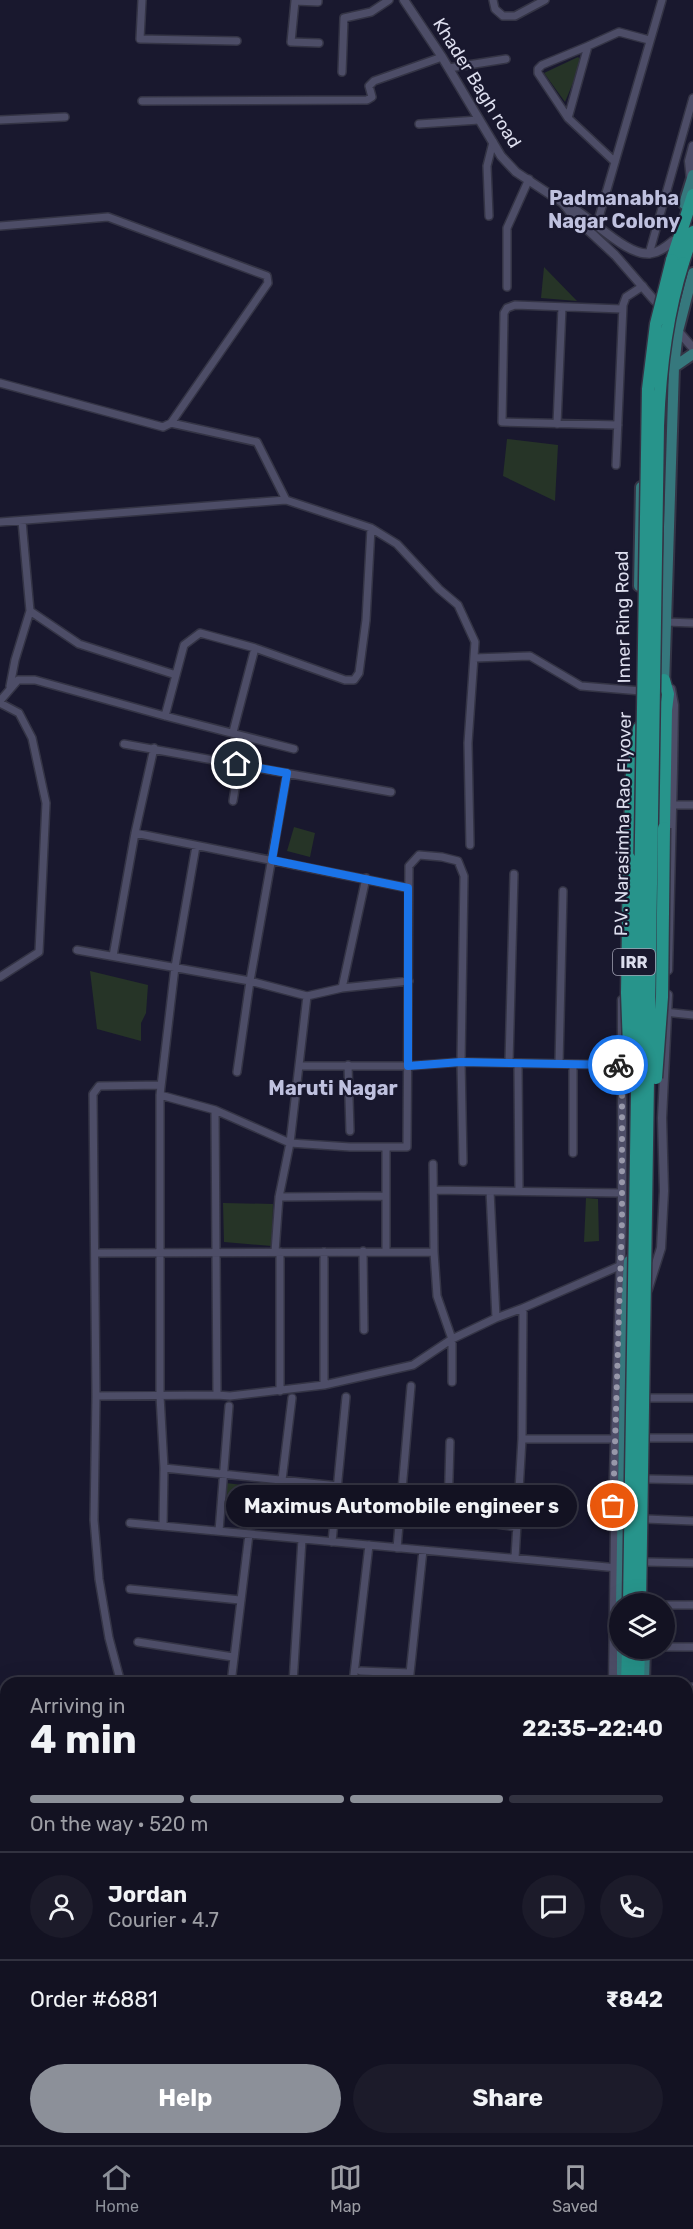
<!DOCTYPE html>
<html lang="en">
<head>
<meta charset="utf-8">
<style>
	body { margin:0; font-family:Rubik,sans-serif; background:#1c1b2a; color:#f1f3f6; height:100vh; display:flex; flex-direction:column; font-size:22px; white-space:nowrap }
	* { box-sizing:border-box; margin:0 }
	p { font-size:20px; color:#9d9ea5 }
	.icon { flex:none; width:33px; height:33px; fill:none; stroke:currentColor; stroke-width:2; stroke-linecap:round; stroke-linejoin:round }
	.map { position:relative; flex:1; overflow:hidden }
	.side { position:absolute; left:0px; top:1677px; width:693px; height:468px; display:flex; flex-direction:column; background:#131222; border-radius:18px 18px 0 0; box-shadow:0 6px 24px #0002,0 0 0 2px #323240 }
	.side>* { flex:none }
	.tools { position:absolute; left:609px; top:1593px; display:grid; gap:12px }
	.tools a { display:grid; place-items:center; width:66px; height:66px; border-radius:50%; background:#131222; box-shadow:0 6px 24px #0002,0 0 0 2px #323240; font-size:30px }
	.pin { position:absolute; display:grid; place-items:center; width:51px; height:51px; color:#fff; margin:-26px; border:3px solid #fff; border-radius:50%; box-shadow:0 2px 6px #0007 }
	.courier { position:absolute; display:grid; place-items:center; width:60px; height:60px; margin:-30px; border:4px solid #1a73e8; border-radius:50%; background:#fff; color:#222; box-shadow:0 2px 8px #0007 }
	.bubble { position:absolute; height:42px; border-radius:21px; background:#131222; box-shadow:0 6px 24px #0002,0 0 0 2px #323240; font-size:20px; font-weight:700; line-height:42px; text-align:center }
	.summary em { font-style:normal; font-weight:700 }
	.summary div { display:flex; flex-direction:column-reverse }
	.summary { display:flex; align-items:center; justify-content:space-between; height:102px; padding:0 30px }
	h1 { font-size:39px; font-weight:700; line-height:45px }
	.bar { display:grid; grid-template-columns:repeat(4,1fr); gap:9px 6px; align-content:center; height:72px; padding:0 30px }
	.bar i { height:8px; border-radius:4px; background:#323240 }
	.bar .selected { background:#8c9099 }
	.bar p { grid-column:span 4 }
	.line { display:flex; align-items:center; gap:15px; padding:0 30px; border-top:2px solid #323240 }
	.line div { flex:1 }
	.round { display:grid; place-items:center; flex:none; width:63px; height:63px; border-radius:32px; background:#1c1b2a }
	.button { display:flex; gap:12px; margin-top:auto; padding:12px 30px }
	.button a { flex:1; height:69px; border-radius:36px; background:#8c9099; color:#fff; font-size:24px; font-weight:700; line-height:69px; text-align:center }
	.button a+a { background:#1c1b2a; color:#f1f3f6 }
	.menu { display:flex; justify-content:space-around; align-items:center; height:84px; border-top:2px solid #323240; background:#131222; font-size:16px; color:#9d9ea5 }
	.menu a { display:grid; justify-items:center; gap:3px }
	.menu .selected { color:#8c9099 }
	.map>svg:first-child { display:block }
	.green { fill:#263427 }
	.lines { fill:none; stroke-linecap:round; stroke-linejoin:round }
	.minor-casing { stroke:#343445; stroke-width:10 }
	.tertiary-casing { stroke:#343445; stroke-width:11 }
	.secondary-casing { stroke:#343445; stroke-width:12 }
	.primary-casing { stroke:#343445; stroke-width:14 }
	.motorway-casing { stroke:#343445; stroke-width:15 }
	.minor { stroke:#4d4d67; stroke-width:7 }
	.tertiary { stroke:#4d4d67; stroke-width:8 }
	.secondary { stroke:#4d4d67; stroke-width:9 }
	.primary { stroke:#36787d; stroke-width:10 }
	.motorway { stroke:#27948b; stroke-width:12 }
	.motorway-bridge-casing { stroke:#343445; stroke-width:15; stroke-linecap:butt }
	.motorway-bridge { stroke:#27948b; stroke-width:12 }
	.done { stroke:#9898aa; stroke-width:6; stroke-dasharray:0 10.8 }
	.route { stroke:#1a73e8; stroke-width:8 }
	.labels { text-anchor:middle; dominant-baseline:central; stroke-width:4.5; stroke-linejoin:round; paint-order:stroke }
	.shield { fill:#19182e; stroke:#a2a2b4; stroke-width:1.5 }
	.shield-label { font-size:16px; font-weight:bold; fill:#dcdded }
	.street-label { font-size:18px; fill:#dcdded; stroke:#19182e }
	.neighbourhood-label { font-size:20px; font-weight:bold; fill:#bfc1df; stroke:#19182e }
</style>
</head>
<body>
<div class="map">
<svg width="693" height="2145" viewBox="0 0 693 2145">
	<rect width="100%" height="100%" fill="#19182e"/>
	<path class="green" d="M578,57L582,61L565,102L544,73Z
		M544,267L577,301L541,298Z
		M507,439L558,445L555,501L503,476Z
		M294,827L315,833L310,857L287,851Z
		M90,971L148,985L146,1013L141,1023V1041L97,1029Z
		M586,1198L598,1199L599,1241L584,1242Z
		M223,1203L273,1204L272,1246L224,1242Z
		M226,1483L328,1496L324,1526L241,1521L239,1508H223Z"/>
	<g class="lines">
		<defs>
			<path id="minor" d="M142,0L140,39L237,41
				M318,0V2L295,1L291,42L319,43
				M493,0L495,9L503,16H515L545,0
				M588,46L542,65L538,69V73L568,118L615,162
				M449,68L506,59
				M342,72L344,18L371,12L389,0
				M142,101L367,100L372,97L369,86L374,81L442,57
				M568,118L588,46L619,32L649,40
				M0,120L65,117
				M419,124L479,120
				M489,216L487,166L493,142
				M597,224L662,0
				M0,226L108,217L267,276L268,283L171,423L163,427L0,383
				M649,254L693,98
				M507,287V228L529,179
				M171,423L257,442L286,500L371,528L397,544L439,589L458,605L475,642L468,743L470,845
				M557,424L562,307
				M618,425L502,422L504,313L507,308L515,305L622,309
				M616,465L623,305L626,297L643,286
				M0,522L286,500
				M30,611L79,644L176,675
				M666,622L693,623
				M474,658L530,656L581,686L641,691
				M10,686L15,660L30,611L22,521
				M0,701L18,680H35L165,716L294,749
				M0,703L19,713L32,738L46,803L39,952L0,977
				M165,716L184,645L200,633L255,648L345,680H354L359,673L366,620L371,528
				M233,732L255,648
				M124,744L391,792
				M233,801L239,764
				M673,805H693
				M135,833L408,888
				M77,950L250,981L307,996L342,988L409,981
				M113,956L135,833L154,748
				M342,988L366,878
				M664,1012L693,1015
				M509,1062L514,874
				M518,1063L519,1191
				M559,1064L563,891
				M348,1065L350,1131
				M300,1066H408L461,1062L622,1065
				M237,1072L250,981L287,773
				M160,1095L215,1110L290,1143L350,1147H407L409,866L419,855L442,857L458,861L464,876L461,1062L463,1162
				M215,1110L217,1395
				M573,1153V1065
				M433,1164L434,1252L437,1296L452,1339V1382
				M434,1190L622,1193
				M490,1191L496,1318
				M279,1197L386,1196
				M363,1251L364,1330
				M386,1251V1147
				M275,1252L279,1197L290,1143L307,996
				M95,1253L434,1252
				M324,1385V1252
				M280,1391V1252
				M96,1396L217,1395L230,1396L324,1385L413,1365L452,1339L496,1318L523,1308L624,1264
				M648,1398H693
				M648,1438H693
				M522,1439H618
				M450,1442L448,1512L454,1518L517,1527
				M164,1468L338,1486
				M647,1479L693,1480
				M282,1480L292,1398
				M646,1519L693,1521
				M130,1523L618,1568
				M163,1526L164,1468L160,1396V1095L175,967L196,846
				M219,1531L229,1406
				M332,1542L346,1397
				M397,1548L411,1386
				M515,1558L522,1439L523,1308
				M646,1562L693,1563
				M130,1589L240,1600
				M664,1605H693
				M138,1642L233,1657
				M664,1647H693
				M361,1671L410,1673
				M121,1683L109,1638L99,1579L94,1520L96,1396L93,1094L99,1086L161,1085
				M231,1683L249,1534
				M293,1683L302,1539
				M353,1683L369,1545
				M409,1683L423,1550
				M687,1688L693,1687
				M687,1728H693
				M687,1766H693
				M687,1807H693
				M687,2032L693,2033
				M687,2069L693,2070
				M0,2073L6,2072
				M687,2117L693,2118
				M0,2129L6,2128
				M115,2139L117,2145
				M239,2139V2145
				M334,2145V2139"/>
			<path id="tertiary" d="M404,0L442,57L501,156L516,172L563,203L574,217L615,255L655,301
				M691,180L689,161L693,146
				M566,204C591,216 628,259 652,253C660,252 667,246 673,241
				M678,331L693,348
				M668,970L673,769L674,705L671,689
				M648,1289L661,1248L664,1191L662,1118L668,995
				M613,1683L615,1529L613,1506L622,1221V1000
				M0,1748L6,1749
				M0,1756L6,1757"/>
			<path id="secondary" d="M687,1862L693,1863
				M687,1874H693"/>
			<path id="primary" d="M684,204L693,175
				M674,367L693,354
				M639,586L641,487
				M664,687L674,367L678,331L693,273
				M655,1017L657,975
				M621,1604L626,1309L629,1261
				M622,1648V1674
				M644,1683L645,1648
				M637,2145V2139"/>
			<path id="motorway" d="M672,260L693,195
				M683,263L693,232
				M664,680L668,694L666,710L664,828
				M629,858L632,772L639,728
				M627,1683L628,1648
				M638,1683L639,1648
				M618,2145V2139
				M629,2145V2139"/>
		</defs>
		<use href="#minor" class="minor-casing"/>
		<use href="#tertiary" class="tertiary-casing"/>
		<use href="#secondary" class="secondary-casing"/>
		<use href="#primary" class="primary-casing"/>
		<use href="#motorway" class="motorway-casing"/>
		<use href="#minor" class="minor"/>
		<use href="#tertiary" class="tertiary"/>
		<use href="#secondary" class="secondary"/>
		<use href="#primary" class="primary"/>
		<use href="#motorway" class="motorway"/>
		<defs>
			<path id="motorway-bridge" d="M629,858L627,993L630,1073
				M656,1078L662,997L664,828
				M629,1604L648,389L656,324L672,260
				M640,1604L658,426C660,370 666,317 683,263"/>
		</defs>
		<use href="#motorway-bridge" class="motorway-bridge-casing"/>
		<use href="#motorway-bridge" class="motorway-bridge"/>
	</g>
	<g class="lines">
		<path class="done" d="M613,1506L622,1221V1065H618"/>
		<path class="route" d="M237,764L287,773L272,860L408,888V1066L461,1062L618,1065"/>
	</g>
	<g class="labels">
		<rect class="shield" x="613" y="949" width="42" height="26" rx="4.5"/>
		<g class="shield-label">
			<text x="634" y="962">IRR</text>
		</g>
		<g class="street-label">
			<text transform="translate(477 83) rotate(58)">Khader Bagh road</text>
			<text transform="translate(623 617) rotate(-91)">Inner Ring Road</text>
			<text transform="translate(623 824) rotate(-89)">P.V. Narasimha Rao Flyover</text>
		</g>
		<g class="neighbourhood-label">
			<text x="614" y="198">Padmanabha<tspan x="614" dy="23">Nagar Colony</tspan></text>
			<text x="333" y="1088">Maruti Nagar</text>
		</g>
	</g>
</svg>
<div class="tools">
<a><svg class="icon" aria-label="layers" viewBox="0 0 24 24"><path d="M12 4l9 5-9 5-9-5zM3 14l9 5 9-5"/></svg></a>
</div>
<div class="pin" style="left:613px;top:1506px;background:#ea580c"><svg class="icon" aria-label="bag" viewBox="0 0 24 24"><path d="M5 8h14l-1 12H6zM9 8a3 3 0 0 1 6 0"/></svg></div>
<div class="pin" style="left:237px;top:764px;background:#1f2937"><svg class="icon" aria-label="home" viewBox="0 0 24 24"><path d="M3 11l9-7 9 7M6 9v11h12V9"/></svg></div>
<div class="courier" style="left:618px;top:1065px"><svg class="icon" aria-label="bike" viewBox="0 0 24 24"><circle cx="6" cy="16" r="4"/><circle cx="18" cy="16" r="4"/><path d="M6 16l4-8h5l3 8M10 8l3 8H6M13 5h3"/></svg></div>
<div class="bubble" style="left:226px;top:1485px;width:351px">Maximus Automobile engineer s</div>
<section class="side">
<div class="summary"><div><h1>4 min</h1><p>Arriving in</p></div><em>22:35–22:40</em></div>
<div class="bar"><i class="selected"></i><i class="selected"></i><i class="selected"></i><i></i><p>On the way · 520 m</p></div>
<div class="line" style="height:108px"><a class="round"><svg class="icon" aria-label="person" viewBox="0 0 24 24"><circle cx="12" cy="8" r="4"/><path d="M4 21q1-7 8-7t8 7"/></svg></a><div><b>Jordan</b><p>Courier · 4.7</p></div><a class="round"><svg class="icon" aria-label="chat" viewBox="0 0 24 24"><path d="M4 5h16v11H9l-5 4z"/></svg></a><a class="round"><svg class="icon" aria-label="phone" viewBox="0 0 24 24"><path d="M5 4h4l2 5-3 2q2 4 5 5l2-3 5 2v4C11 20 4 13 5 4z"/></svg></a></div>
<div class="line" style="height:78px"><div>Order #6881</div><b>₹842</b></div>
<div class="button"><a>Help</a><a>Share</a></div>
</section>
</div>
<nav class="menu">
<a class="selected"><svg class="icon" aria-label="home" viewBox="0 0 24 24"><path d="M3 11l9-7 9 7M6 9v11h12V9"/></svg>Home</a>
<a><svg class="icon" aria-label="map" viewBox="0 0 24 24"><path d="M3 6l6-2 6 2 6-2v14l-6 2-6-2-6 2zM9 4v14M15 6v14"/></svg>Map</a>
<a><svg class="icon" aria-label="saved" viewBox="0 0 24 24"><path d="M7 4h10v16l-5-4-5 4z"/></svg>Saved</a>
</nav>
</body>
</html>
